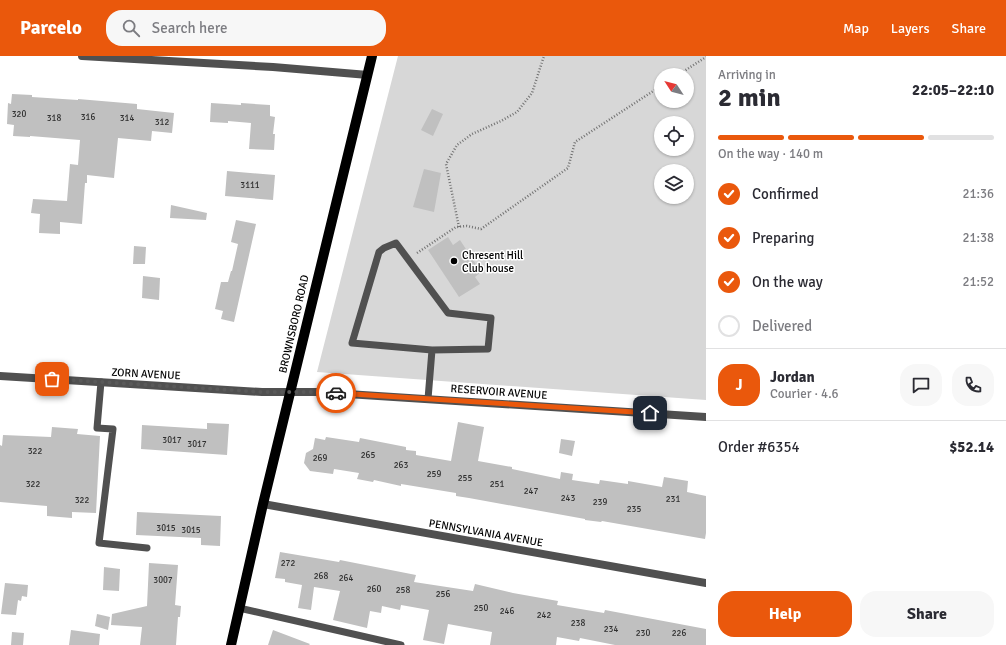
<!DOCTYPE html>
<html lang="en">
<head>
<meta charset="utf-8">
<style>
	body { margin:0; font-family:Signika,sans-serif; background:#f7f7f7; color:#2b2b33; height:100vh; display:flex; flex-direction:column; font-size:15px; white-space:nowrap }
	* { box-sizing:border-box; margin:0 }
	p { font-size:13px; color:#7c7c81 }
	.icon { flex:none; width:22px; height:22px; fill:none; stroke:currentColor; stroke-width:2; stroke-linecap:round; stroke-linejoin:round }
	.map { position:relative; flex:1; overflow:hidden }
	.side { display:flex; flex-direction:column; background:#fff; width:300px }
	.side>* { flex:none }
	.needle { width:26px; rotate:306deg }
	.buttons { position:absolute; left:654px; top:12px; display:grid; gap:8px }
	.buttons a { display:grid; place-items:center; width:40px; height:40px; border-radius:50%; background:#fff; box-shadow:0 1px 3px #0004; font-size:20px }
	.pin { position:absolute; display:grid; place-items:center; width:34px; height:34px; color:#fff; margin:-17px; border-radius:8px; box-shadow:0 2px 6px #0006 }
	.courier { position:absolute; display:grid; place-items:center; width:40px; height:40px; margin:-20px; border:3px solid #ea580c; border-radius:50%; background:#fff; color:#222; box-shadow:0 1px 5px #0007 }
	.headline em { font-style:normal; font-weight:700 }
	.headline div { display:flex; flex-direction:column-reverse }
	.headline { display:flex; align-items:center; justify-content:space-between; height:68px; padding:0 12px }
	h1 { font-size:26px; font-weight:700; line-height:30px }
	.bar { display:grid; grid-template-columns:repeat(4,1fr); gap:6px 4px; align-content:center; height:48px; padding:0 12px }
	.bar i { height:5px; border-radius:3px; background:#e1e1e2 }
	.bar .on { background:#ea580c }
	.bar p { grid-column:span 4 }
	.line { display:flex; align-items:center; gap:10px; padding:0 12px; border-top:1px solid #e1e1e2 }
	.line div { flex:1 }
	.round { display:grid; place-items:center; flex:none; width:42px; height:42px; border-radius:16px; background:#f7f7f7 }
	ol { padding:0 12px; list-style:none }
	li { display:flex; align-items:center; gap:12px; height:44px }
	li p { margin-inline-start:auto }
	li .icon { padding:4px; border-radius:50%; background:#ea580c; color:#fff; stroke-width:4 }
	li:last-child { color:#7c7c81 }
	li i { width:22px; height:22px; border:2px solid #e1e1e2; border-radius:50% }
	.cta { display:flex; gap:8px; margin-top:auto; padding:8px 12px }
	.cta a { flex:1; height:46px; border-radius:16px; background:#ea580c; color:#fff; font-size:16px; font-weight:700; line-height:46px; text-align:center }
	.cta a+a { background:#f7f7f7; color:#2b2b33 }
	header { display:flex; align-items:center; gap:24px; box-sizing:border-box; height:56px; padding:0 20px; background:#ea580c; color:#fff }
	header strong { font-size:19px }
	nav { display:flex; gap:22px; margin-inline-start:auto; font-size:14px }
	.search { width:280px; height:36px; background:#f7f7f7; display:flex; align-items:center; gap:10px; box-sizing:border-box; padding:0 14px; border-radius:16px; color:#7c7c81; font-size:15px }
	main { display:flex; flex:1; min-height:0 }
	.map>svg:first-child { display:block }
	.green { fill:#d7d7d7; fill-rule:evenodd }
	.building { fill:#c0c0c0 }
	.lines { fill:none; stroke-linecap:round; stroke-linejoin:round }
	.path { stroke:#727272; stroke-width:2.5; stroke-dasharray:1 2; stroke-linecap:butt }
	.lane { stroke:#505050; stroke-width:7 }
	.street { stroke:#505050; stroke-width:8 }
	.primary { stroke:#000; stroke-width:10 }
	.done { stroke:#595959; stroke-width:4; stroke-dasharray:0 7.2 }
	.route { stroke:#ea580c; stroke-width:5 }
	.poi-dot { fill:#000; stroke:#fff; stroke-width:1.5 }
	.labels { text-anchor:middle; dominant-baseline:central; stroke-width:3; stroke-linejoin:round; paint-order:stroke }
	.number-label { font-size:9px; fill:#303030 }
	.poi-label { font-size:11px; fill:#000; stroke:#fff; text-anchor:start }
	.street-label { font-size:11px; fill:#000; stroke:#fff }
</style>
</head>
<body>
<header>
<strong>Parcelo</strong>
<div class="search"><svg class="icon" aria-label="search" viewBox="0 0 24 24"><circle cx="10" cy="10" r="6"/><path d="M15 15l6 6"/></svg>Search here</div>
<nav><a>Map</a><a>Layers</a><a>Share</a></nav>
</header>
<main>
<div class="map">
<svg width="706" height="589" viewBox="0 0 706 589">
	<rect width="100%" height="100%" fill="#fff"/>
	<path class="green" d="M398,0H706V344L317,316ZM661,19H687V45H661ZM661,67H687V93H661ZM661,115H687V141H661Z"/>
	<path class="building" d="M12,38L32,39V41L78,44V43L137,48V53L174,57L172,77L152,75L151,85L118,82L114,122L87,119V127H85L82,168L60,166V178L39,177L40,158L31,157L33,143L67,145L70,108L78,109L80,84L30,80V81L13,80L14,69L7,68L8,47L11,48Z
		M211,47L241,49V47L270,49V60L275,61L273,78H275L274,94L249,93L251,67L228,65V67L210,66Z
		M432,53L443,58L433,80L421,74Z
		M424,113L441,117L434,156L413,151Z
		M227,115L275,119L273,144L225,140Z
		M171,149L207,157L206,164L170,162Z
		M236,164L256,168L234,266L221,263L223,255L215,253L221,226H228L231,215H232L238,188L231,186Z
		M448,181L453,189L460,184L481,216L475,221L480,228L459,241L428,194Z
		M134,190L146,191L145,208H133Z
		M143,220L160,222L159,244L142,242Z
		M458,366L484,371L478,405L512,411V413L560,423L561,416L573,418L572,424L599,428L600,424L628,428V425L662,431L664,421L688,425L687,436L706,440V477L705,483L602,465L601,466L585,464V463L469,442L456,440V437L401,428V430L374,424L373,426L357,423L359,417L334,413L333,418L310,415L304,407L306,397L313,393L315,382L325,384L326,381L359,386L360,382L406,391V394L416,395V399L451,405Z
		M207,367L229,368L227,399L141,393L142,369L207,373Z
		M52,371L78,373L77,378L100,380L96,457L72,456V462L47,460V450L0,446V389L2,390L3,379L51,381Z
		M561,383L575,385L572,400L559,397Z
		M137,456L221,460L220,490L201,489V482L136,479Z
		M280,496L339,506L340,504L416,519L414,526L473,535L475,528L513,537L558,545L557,549L604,557L605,554L706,573V589H615L580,582L579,585L557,581L556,589H490L492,576L448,568L444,588L423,584L429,554L401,549L400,554L382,550L381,557L370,555L367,572L333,564L340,535L314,531L311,554L298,552L302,529L285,526V523L275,522Z
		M149,507L178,509L175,549L181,550L180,561H178L176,589H140L142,571L111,569L112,558L147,550Z
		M104,511L120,513L119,535L103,534Z
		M5,527L28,529L27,541L22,540L21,545L18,544L16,559L1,558Z
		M97,558L110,561L108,574L95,570Z
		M71,574L100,578L99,589H69Z
		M273,574L310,588L309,589H268Z
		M12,576L24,577L23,589H11Z"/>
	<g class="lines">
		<path class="path" d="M678,19L706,1
			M459,171L446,108L457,89L472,78L501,65L517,56L532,37L543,3L544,0
			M417,197L456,171L467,170L481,173L568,112L575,86L661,30"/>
		<path class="lane" d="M101,326L97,372L113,373L99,487L147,492
			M428,343L432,294L352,287L379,196L384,192L396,187L448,257L491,262L488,293L432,294
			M239,552L401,589"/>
		<path class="street" d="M82,0L273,11L368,19
			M0,320L262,336H316L706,361
			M263,448L706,527"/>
		<path class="primary" d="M231,589L263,448L372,0"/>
	</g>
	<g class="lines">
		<path class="done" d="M52,323L262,336H316L336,337"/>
		<path class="route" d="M336,337L650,357"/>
	</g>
	<circle class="poi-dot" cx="454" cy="205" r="4"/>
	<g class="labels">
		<g class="number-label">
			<text x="19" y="58">320</text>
			<text x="88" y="61">316</text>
			<text x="54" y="62">318</text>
			<text x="127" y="62">314</text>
			<text x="162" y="66">312</text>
			<text x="250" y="129">3111</text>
			<text x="172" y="384">3017</text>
			<text x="197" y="388">3017</text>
			<text x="35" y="395">322</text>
			<text x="368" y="399">265</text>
			<text x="320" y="402">269</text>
			<text x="401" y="409">263</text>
			<text x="434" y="418">259</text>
			<text x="465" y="422">255</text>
			<text x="33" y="428">322</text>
			<text x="497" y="428">251</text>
			<text x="531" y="435">247</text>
			<text x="568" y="442">243</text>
			<text x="673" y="443">231</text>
			<text x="82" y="444">322</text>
			<text x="600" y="446">239</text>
			<text x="634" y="453">235</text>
			<text x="166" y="472">3015</text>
			<text x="191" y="474">3015</text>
			<text x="288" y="507">272</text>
			<text x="321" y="520">268</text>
			<text x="346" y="522">264</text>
			<text x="163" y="524">3007</text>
			<text x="374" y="533">260</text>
			<text x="403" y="534">258</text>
			<text x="443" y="538">256</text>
			<text x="481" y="552">250</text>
			<text x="507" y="555">246</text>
			<text x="544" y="559">242</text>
			<text x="578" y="567">238</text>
			<text x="611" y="573">234</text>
			<text x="643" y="577">230</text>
			<text x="679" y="577">226</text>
		</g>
		<g class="poi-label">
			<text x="462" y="199">Chresent Hill<tspan x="462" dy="13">Club house</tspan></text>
		</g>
		<g class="street-label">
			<text transform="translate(294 268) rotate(-77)">BROWNSBORO ROAD</text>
			<text transform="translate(146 318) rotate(3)">ZORN AVENUE</text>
			<text transform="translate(499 336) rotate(4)">RESERVOIR AVENUE</text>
			<text transform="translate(486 477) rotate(10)">PENNSYLVANIA AVENUE</text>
		</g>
	</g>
</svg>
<div class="buttons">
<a><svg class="needle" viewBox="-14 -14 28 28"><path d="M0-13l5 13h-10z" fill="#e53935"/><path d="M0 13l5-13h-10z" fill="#7c7c81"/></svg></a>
<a><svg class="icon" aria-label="locate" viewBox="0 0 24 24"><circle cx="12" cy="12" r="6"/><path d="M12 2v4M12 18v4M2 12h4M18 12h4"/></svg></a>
<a><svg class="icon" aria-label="layers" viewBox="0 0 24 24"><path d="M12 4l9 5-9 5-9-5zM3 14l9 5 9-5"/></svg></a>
</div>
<div class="pin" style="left:52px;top:323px;background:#ea580c"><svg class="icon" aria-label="bag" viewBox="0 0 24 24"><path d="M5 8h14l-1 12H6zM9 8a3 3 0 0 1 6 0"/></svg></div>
<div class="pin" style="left:650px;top:357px;background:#1f2937"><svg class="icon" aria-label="home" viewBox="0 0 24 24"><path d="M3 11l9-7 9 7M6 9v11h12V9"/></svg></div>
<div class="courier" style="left:336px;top:337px"><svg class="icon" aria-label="car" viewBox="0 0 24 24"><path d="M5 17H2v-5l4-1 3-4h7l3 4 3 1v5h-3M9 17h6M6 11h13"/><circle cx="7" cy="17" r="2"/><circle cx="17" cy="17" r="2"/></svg></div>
</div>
<section class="side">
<div class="headline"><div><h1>2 min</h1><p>Arriving in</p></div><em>22:05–22:10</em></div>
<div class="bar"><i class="on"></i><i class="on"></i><i class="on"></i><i></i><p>On the way · 140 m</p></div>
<ol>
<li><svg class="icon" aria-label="check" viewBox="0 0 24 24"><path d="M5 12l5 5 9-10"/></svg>Confirmed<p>21:36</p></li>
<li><svg class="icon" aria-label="check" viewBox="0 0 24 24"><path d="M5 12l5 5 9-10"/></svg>Preparing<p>21:38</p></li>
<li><svg class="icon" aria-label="check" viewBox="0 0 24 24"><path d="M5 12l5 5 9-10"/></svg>On the way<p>21:52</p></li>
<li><i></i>Delivered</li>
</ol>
<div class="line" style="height:72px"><b class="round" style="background:#ea580c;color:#fff">J</b><div><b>Jordan</b><p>Courier · 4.6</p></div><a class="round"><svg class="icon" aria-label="chat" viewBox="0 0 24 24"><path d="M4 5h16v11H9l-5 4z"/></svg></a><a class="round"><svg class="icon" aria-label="phone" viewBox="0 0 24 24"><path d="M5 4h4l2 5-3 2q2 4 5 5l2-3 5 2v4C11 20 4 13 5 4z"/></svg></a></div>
<div class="line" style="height:52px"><div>Order #6354</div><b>$52.14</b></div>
<div class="cta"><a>Help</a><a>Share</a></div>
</section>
</main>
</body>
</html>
